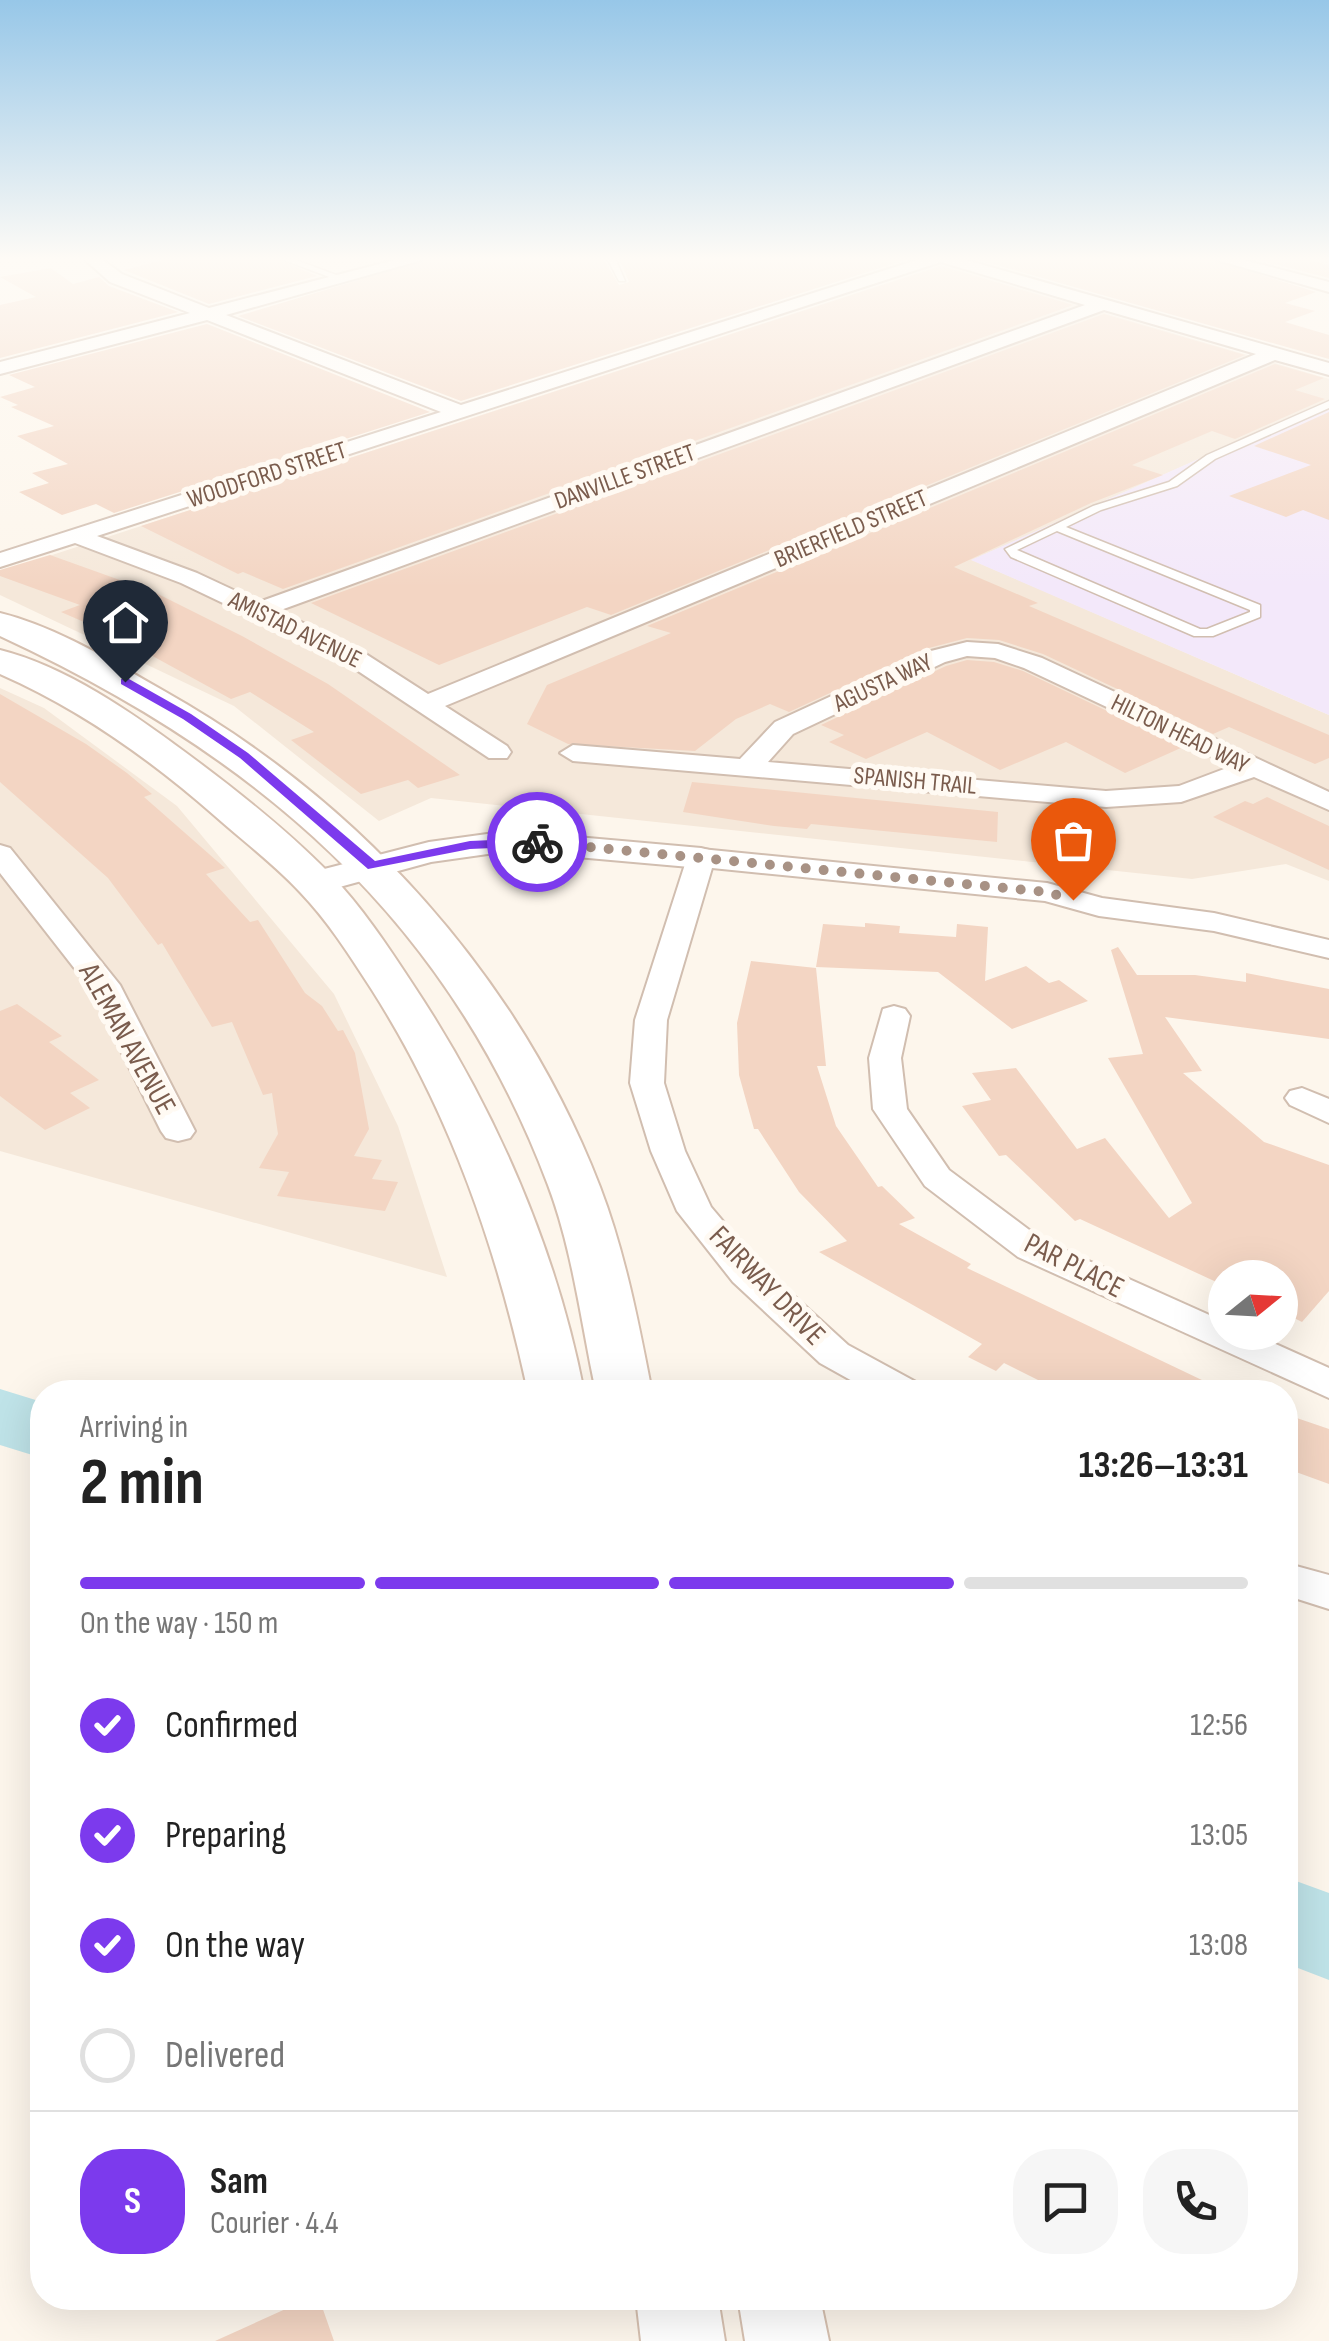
<!DOCTYPE html>
<html lang="en">
<head>
<meta charset="utf-8">
<style>
	body { margin:0; font-family:"Sofia Sans Condensed",sans-serif; background:#f6f6f6; color:#222; height:100vh; display:flex; flex-direction:column; font-size:38px; white-space:nowrap }
	* { box-sizing:border-box; margin:0 }
	p { font-size:32px; color:#767676 }
	.icon { flex:none; width:55px; height:55px; fill:none; stroke:currentColor; stroke-width:2; stroke-linecap:round; stroke-linejoin:round }
	.map { position:relative; flex:1; overflow:hidden }
	.sheet { position:absolute; left:30px; top:1380px; width:1268px; height:930px; display:flex; flex-direction:column; background:#fff; border-radius:40px; box-shadow:0 10px 40px #0002 }
	.sheet>* { flex:none }
	.needle { width:65px; rotate:72deg }
	.tools { position:absolute; left:1208px; top:1260px; display:grid; gap:20px }
	.tools a { display:grid; place-items:center; width:90px; height:90px; border-radius:50%; background:#fff; box-shadow:0 10px 40px #0002; font-size:50px }
	.pin { position:absolute; display:grid; place-items:center; width:85px; height:85px; color:#fff; margin:-102px -42px; border-radius:50% 50% 50% 0; rotate:-45deg; box-shadow:0 0 10px #0007 }
	.pin .icon { rotate:45deg }
	.courier { position:absolute; display:grid; place-items:center; width:100px; height:100px; margin:-50px; border:8px solid #7c3aed; border-radius:50%; background:#fff; color:#222; box-shadow:0 2px 12px #0007 }
	.summary em { font-style:normal; font-weight:700 }
	.summary div { display:flex; flex-direction:column-reverse }
	.summary { display:flex; align-items:center; justify-content:space-between; height:170px; padding:0 50px }
	h1 { font-size:65px; font-weight:700; line-height:75px }
	.bar { display:grid; grid-template-columns:repeat(4,1fr); gap:15px 10px; align-content:center; height:120px; padding:0 50px }
	.bar i { height:12px; border-radius:8px; background:#e0e0e0 }
	.bar .current { background:#7c3aed }
	.bar p { grid-column:span 4 }
	.line { display:flex; align-items:center; gap:25px; padding:0 50px; border-top:2px solid #e0e0e0 }
	.line div { flex:1 }
	.round { display:grid; place-items:center; flex:none; width:105px; height:105px; border-radius:40px; background:#f6f6f6 }
	ol { padding:0 50px; list-style:none }
	li { display:flex; align-items:center; gap:30px; height:110px }
	li p { margin-inline-start:auto }
	li .icon { padding:10px; border-radius:50%; background:#7c3aed; color:#fff; stroke-width:4 }
	li:last-child { color:#767676 }
	li i { width:55px; height:55px; border:5px solid #e0e0e0; border-radius:50% }
	.map>svg:first-child { display:block }
	.residential { fill:#f5e8da }
	.education { fill:#f3e8fa }
	.lines { fill:none; stroke-linecap:round; stroke-linejoin:round }
	.river { fill:#bfe3e8; fill-rule:evenodd }
	.building { fill:#f3d5c3 }
	.service-casing { stroke:#d1beb0; stroke-width:3 }
	.minor-casing { stroke:#d1beb0; stroke-width:4 }
	.tertiary-casing { stroke:#d1beb0; stroke-width:4 }
	.secondary-casing { stroke:#d6c0b0; stroke-width:4 }
	.service { fill:#fff; fill-rule:evenodd }
	.minor { fill:#fff; fill-rule:evenodd }
	.tertiary { fill:#fff; fill-rule:evenodd }
	.secondary { fill:#fff; fill-rule:evenodd }
	.route { fill:#7c3aed }
	.done { stroke:#a89285; stroke-width:10; stroke-dasharray:0 18 }
	.labels { text-anchor:middle; dominant-baseline:central; stroke-width:10; stroke-linejoin:round; paint-order:stroke }
	.far-street-label { font-size:25px; fill:#7a5c4d; stroke:#fffaf3 }
	.street-label { font-size:30px; fill:#7a5c4d; stroke:#fffaf3 }
</style>
</head>
<body>
<div class="map">
<svg width="1329" height="2341" viewBox="0 0 1329 2341">
	<rect width="100%" height="100%" fill="#fdf6ec"/>
	<path class="residential" d="M942,265L1329,379V401L972,560L1329,715V881L1286,864L1192,879L431,798L379,821L234,706L0,595V572Z
		M0,688L44,708L177,806L334,994L398,1126L447,1277L0,1151Z"/>
	<path class="education" d="M1329,401V715L971,560Z"/>
	<g class="lines">
		<path class="river" d="M0,1389L42,1402V1458L0,1445Z
			M1285,1877L1329,1893V1980L1285,1963Z"/>
	</g>
	<path class="building" d="M163,260H280L317,276L209,304L124,270Z
		M426,260H604L619,285L629,282L620,260H905L461,401L238,316Z
		M979,260H1213L1316,292L1285,303L1315,311L1285,322L1329,335V359Z
		M1258,260H1309L1329,265V278Z
		M941,266L1073,305L283,589L243,572L238,574L141,526Z
		M51,268L73,284L99,277L109,286L178,312L0,358V305L36,297L0,277Z
		M1104,314L1245,355L611,615L587,607L439,665L311,603Z
		M207,324L430,412L114,513L96,504L62,515L19,492L49,483L32,473L68,464L17,436L54,426L11,407L18,405L0,397L35,387L9,375Z
		M1275,364L1324,378L1295,390L1325,399L1235,439L1212,431L1132,465L1163,475L1091,503L954,567L1038,603L1029,606L1329,735V758L1315,764L1229,727L1213,734L1043,654L999,640L967,638L925,649L789,712L770,704L736,719L695,751L568,744L527,724L547,685L671,633L647,626Z
		M1329,412V520L1303,510L1286,517L1229,496L1311,465L1254,446Z
		M50,555L156,593L242,636L328,684L460,775L418,788L408,780L361,794L291,740L314,732L250,692L231,699L116,636L61,612L80,605L0,576V570Z
		M967,660L994,662L1023,671L1183,747L1125,773L1066,742L1000,770L927,732L866,759L829,742L844,735L821,725L946,666Z
		M0,694L86,744L127,773L152,794L144,797L225,868L206,874L250,922L258,920L305,993L322,1006L338,1031L343,1030L355,1053L369,1129L354,1156L382,1160L372,1179L398,1182L385,1211L277,1196L289,1172L259,1168L278,1134L272,1093L263,1095L232,1022L212,1027L162,943L158,945L108,878L0,782Z
		M692,782L998,812L997,842L811,824L807,829L774,826L683,812Z
		M1267,797L1329,826V870L1213,817L1245,801L1253,804Z
		M865,923L900,926L899,933L956,937L957,924L988,927L985,981L1026,966L1049,983L1059,980L1088,1001L1012,1029L938,972L816,967L823,924L865,927Z
		M1118,947L1137,975H1195L1246,982V973L1329,989V1039L1165,1017L1202,1071L1183,1073L1264,1142L1329,1165V1291L1302,1322L1280,1311V1278H1225V1286L1080,1219L1075,1221L1006,1155L999,1156L962,1106L991,1100L972,1073L1016,1068L1077,1149L1105,1138L1169,1218L1192,1203L1108,1058L1143,1054L1111,950Z
		M751,961L816,968L826,1066H817L836,1126L878,1187L882,1186L915,1218L899,1224L971,1264L967,1268L1227,1392H1084L1062,1381L1054,1388L1004,1363L996,1371L968,1357L982,1344L819,1252L847,1241L799,1192L758,1129H754L739,1075L737,1023Z
		M17,1004L62,1036L49,1042L99,1080L70,1093L90,1108L45,1130L0,1096V1011Z
		M1285,1414L1329,1429V1484L1285,1468Z
		M310,2298H319L334,2341H215Z"/>
	<g class="lines">
		<defs>
			<path id="service" d="M284,260H296L347,279L340,281Z
				M608,260H616L625,281H619Z
				M1329,401V408L1215,459L1177,486L1101,510L1066,527L1260,605V617L1213,636H1194L1011,557L1005,549L1093,506L1169,482L1207,455ZM1057,531L1250,610V612L1207,629H1200L1017,550Z"/>
			<path id="minor" d="M85,260H103L122,274L209,308L395,260H422L226,315L461,405L917,260H966L1329,363V375L1275,360L445,706L507,746L511,752L507,758H489L340,659L181,583L75,543L0,567V553L441,412L207,320L0,374V362L190,313L110,282ZM941,262L1085,305L259,602L197,573L97,536ZM1104,310L1256,354L428,694L358,649L278,611Z
				M1217,260H1244L1329,282V292Z
				M967,642L998,644L1042,658L1329,792V810L1254,777L1181,802L1106,807L573,761L560,753L573,745L740,759L775,722L927,652ZM967,656L995,658L1024,668L1232,766L1179,786L1106,791L768,762L793,734L945,662Z
				M0,845L10,848L120,985L195,1131L190,1138L178,1141L166,1138L161,1131L89,987L0,873Z
				M701,849L1047,883L1102,898L1214,913L1329,940V958L1214,931L1099,916L1045,901L712,868L667,1020L664,1083L685,1151L711,1207L759,1264L848,1345L916,1382L922,1392H872L820,1363L733,1282L677,1211L651,1151L630,1083L635,1020L687,858L691,852Z
				M894,1006L905,1009L910,1016L901,1058L907,1109L949,1170L1044,1241L1225,1322V1332H1249L1329,1368V1398L1018,1257L925,1186L873,1109L869,1058L883,1009Z
				M1302,1088L1329,1099V1123L1290,1105L1285,1098L1290,1091Z
				M1285,1563L1329,1575V1609L1285,1595Z"/>
			<path id="tertiary" d="M509,831L701,848L713,851L718,858L713,865L701,868L509,851L431,862L314,894L301,891L296,883L301,875L429,842Z"/>
			<path id="secondary" d="M0,613C57,627 113,662 164,691C360,801 519,977 600,1187C625,1252 639,1325 652,1392H596C581,1323 573,1251 548,1185C447,916 255,754 0,636Z
				M0,650C67,667 131,712 185,752C235,789 287,830 330,874C362,907 387,945 412,983C494,1106 556,1247 584,1392H528C497,1249 451,1114 372,990C350,956 328,921 300,892C274,864 243,841 215,816C150,759 80,709 0,674Z
				M636,2298H718L725,2341H641Z
				M738,2298H820L829,2341H745Z"/>
		</defs>
		<use href="#service" class="service-casing"/>
		<use href="#minor" class="minor-casing"/>
		<use href="#tertiary" class="tertiary-casing"/>
		<use href="#secondary" class="secondary-casing"/>
		<use href="#service" class="service"/>
		<use href="#minor" class="minor"/>
		<use href="#tertiary" class="tertiary"/>
		<use href="#secondary" class="secondary"/>
	</g>
	<linearGradient id="sky" x2="0" y2="1"><stop stop-color="#97c7e8"/><stop offset="0.44" stop-color="#fefbf6"/><stop offset="1" stop-color="#fefbf6" stop-opacity="0"/></linearGradient>
	<rect width="1329" height="588" fill="url(#sky)"/>
	<path class="route" d="M121,679H129L191,714L248,753L375,861L470,841L537,838L544,842L537,846L470,849L368,869L240,758L183,719L121,684Z"/>
	<g class="lines">
		<path class="done" d="M537,842L1047,892L1073,900"/>
	</g>
	<g class="labels">
		<g class="far-street-label">
			<text transform="translate(267 475) rotate(-18)">WOODFORD STREET</text>
			<text transform="translate(625 477) rotate(-20)">DANVILLE STREET</text>
			<text transform="translate(851 529) rotate(-23)">BRIERFIELD STREET</text>
			<text transform="translate(295 630) rotate(26)">AMISTAD AVENUE</text>
			<text transform="translate(883 683) rotate(-25)">AGUSTA WAY</text>
			<text transform="translate(1180 734) rotate(26)">HILTON HEAD WAY</text>
			<text transform="translate(915 781) rotate(5)">SPANISH TRAIL</text>
		</g>
		<g class="street-label">
			<text transform="translate(127 1039) rotate(61)">ALEMAN AVENUE</text>
			<text transform="translate(1074 1266) rotate(27)">PAR PLACE</text>
			<text transform="translate(767 1286) rotate(46)">FAIRWAY DRIVE</text>
		</g>
	</g>
</svg>
<div class="tools">
<a><svg class="needle" viewBox="-14 -14 28 28"><path d="M0-13l5 13h-10z" fill="#e53935"/><path d="M0 13l5-13h-10z" fill="#767676"/></svg></a>
</div>
<div class="pin" style="left:1073px;top:900px;background:#ea580c"><svg class="icon" aria-label="bag" viewBox="0 0 24 24"><path d="M5 8h14l-1 12H6zM9 8a3 3 0 0 1 6 0"/></svg></div>
<div class="pin" style="left:125px;top:682px;background:#1f2937"><svg class="icon" aria-label="home" viewBox="0 0 24 24"><path d="M3 11l9-7 9 7M6 9v11h12V9"/></svg></div>
<div class="courier" style="left:537px;top:842px"><svg class="icon" aria-label="bike" viewBox="0 0 24 24"><circle cx="6" cy="16" r="4"/><circle cx="18" cy="16" r="4"/><path d="M6 16l4-8h5l3 8M10 8l3 8H6M13 5h3"/></svg></div>
<section class="sheet">
<div class="summary"><div><h1>2 min</h1><p>Arriving in</p></div><em>13:26–13:31</em></div>
<div class="bar"><i class="current"></i><i class="current"></i><i class="current"></i><i></i><p>On the way · 150 m</p></div>
<ol>
<li><svg class="icon" aria-label="check" viewBox="0 0 24 24"><path d="M5 12l5 5 9-10"/></svg>Confirmed<p>12:56</p></li>
<li><svg class="icon" aria-label="check" viewBox="0 0 24 24"><path d="M5 12l5 5 9-10"/></svg>Preparing<p>13:05</p></li>
<li><svg class="icon" aria-label="check" viewBox="0 0 24 24"><path d="M5 12l5 5 9-10"/></svg>On the way<p>13:08</p></li>
<li><i></i>Delivered</li>
</ol>
<div class="line" style="height:180px"><b class="round" style="background:#7c3aed;color:#fff">S</b><div><b>Sam</b><p>Courier · 4.4</p></div><a class="round"><svg class="icon" aria-label="chat" viewBox="0 0 24 24"><path d="M4 5h16v11H9l-5 4z"/></svg></a><a class="round"><svg class="icon" aria-label="phone" viewBox="0 0 24 24"><path d="M5 4h4l2 5-3 2q2 4 5 5l2-3 5 2v4C11 20 4 13 5 4z"/></svg></a></div>
</section>
</div>
</body>
</html>
